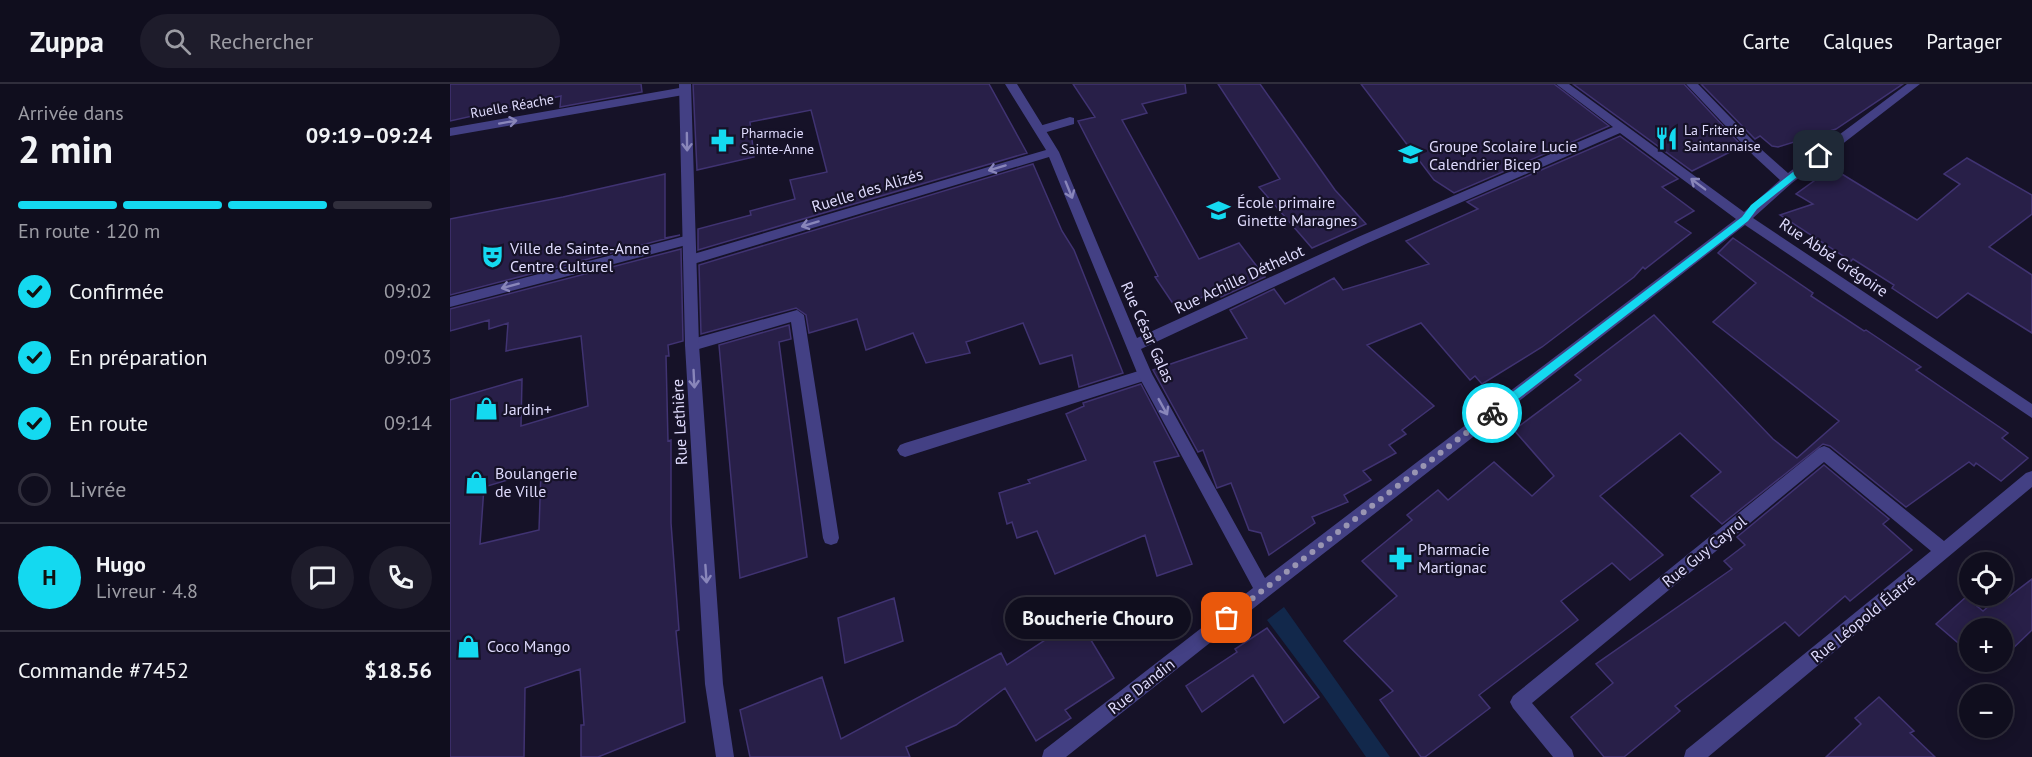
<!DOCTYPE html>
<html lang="fr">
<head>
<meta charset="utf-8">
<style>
	body { margin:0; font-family:"PT Sans",sans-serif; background:#1e1c2b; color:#f1f3f6; height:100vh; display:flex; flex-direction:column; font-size:22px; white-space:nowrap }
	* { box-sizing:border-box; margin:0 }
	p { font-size:20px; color:#9c9ca4 }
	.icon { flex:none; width:33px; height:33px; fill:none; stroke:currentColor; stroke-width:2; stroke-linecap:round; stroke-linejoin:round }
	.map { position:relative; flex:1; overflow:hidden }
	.side { display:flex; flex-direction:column; background:#100e1e; width:450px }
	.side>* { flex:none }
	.buttons { position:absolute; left:1509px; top:468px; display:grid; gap:12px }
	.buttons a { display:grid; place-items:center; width:54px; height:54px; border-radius:50%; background:#100e1e; box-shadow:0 3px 15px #0003,0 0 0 2px #302e3c; font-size:30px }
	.pin { position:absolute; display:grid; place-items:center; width:51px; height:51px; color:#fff; margin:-26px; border-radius:12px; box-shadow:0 3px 9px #0006 }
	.courier { position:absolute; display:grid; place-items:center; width:60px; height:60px; margin:-30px; border:4px solid #14d9f0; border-radius:50%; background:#fff; color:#222; box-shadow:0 2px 8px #0007 }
	.bubble { position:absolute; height:42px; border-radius:21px; background:#100e1e; box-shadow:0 3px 15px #0003,0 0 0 2px #302e3c; font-size:20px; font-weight:800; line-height:42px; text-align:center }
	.head em { font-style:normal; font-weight:800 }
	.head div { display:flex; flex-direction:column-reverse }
	.head { display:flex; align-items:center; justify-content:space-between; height:102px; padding:0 18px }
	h1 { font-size:39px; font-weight:800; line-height:45px }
	.bar { display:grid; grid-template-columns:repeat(4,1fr); gap:9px 6px; align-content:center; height:72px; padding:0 18px }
	.bar i { height:8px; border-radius:4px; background:#302e3c }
	.bar .current { background:#14d9f0 }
	.bar p { grid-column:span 4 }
	.line { display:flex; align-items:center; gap:15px; padding:0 18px; border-top:2px solid #302e3c }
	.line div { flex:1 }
	.round { display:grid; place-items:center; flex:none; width:63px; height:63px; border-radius:32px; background:#1e1c2b }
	ol { padding:0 18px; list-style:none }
	li { display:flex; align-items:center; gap:18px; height:66px }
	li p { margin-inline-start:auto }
	li .icon { padding:6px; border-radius:50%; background:#14d9f0; color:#111; stroke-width:4 }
	li:last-child { color:#9c9ca4 }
	li i { width:33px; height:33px; border:3px solid #302e3c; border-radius:50% }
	header { display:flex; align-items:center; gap:36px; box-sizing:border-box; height:84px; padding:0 30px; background:#100e1e; border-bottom:2px solid #302e3c }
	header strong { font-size:28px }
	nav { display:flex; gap:33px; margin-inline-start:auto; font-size:21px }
	.search { width:420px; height:54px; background:#1e1c2b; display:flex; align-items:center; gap:15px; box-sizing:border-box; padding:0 21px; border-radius:33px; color:#9c9ca4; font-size:22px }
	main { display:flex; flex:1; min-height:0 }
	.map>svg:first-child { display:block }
	.water { fill:#12284b }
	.building { fill:#281f48; stroke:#403372; stroke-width:1.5; fill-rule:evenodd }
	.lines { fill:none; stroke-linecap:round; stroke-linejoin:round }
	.service { fill:#434084; fill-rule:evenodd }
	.minor { fill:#434084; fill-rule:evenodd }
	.tertiary { fill:#434084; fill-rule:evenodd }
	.oneway { stroke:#8986ba }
	.route { fill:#14d9f0 }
	.done { stroke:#9995b2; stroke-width:6; stroke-dasharray:0 10.8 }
	.labels { text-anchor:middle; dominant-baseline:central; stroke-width:4.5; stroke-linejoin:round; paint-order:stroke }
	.far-street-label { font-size:14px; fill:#dfdbfd; stroke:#161228 }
	.far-poi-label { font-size:14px; fill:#dfdbfd; stroke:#161228; text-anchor:start }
	.poi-label { font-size:16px; fill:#dfdbfd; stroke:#161228; text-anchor:start }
	.street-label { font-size:16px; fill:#dfdbfd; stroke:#161228 }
</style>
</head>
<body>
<header>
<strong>Zuppa</strong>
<div class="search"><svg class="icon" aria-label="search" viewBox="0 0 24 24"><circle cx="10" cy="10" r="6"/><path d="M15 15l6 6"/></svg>Rechercher</div>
<nav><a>Carte</a><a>Calques</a><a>Partager</a></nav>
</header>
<main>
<section class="side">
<div class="head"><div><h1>2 min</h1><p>Arrivée dans</p></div><em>09:19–09:24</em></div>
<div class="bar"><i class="current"></i><i class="current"></i><i class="current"></i><i></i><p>En route · 120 m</p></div>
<ol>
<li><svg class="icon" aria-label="check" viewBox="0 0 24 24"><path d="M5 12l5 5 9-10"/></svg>Confirmée<p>09:02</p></li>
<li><svg class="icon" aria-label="check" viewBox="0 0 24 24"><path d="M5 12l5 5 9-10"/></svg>En préparation<p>09:03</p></li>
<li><svg class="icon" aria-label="check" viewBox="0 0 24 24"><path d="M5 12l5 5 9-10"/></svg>En route<p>09:14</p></li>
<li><i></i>Livrée</li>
</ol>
<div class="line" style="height:108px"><b class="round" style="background:#14d9f0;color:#111">H</b><div><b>Hugo</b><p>Livreur · 4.8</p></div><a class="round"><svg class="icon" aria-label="chat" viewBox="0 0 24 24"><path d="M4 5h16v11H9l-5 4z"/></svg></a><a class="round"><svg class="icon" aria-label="phone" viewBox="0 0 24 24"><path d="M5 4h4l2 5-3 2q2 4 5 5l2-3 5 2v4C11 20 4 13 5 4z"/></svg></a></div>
<div class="line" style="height:78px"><div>Commande #7452</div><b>$18.56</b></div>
</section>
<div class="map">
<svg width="1582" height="673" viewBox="0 0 1582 673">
	<rect width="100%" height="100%" fill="#161228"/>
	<path class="water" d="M834,523L940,673H916L873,611L817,536Z"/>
	<path class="building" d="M0,0H191L192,8L110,23L111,12L0,37Z
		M243,0H539L577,69L248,166V145L301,131L300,127L345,115L340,96L377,88L361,26L300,38L304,73L247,86Z
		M623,0H735L736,9L692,20L697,29L672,36L749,175L789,159L815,193L771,213L767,207L726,224L705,193L708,192L628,37L645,33Z
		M768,0H810L885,106L916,140L862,164L809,103L830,95Z
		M911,0H1104L1159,42L1004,109L984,96Z
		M1123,0H1234L1292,62L1242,87Z
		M1251,0H1453L1386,45L1328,63L1322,62L1310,52L1305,55Z
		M1170,52L1228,95L1212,103L1244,127L1225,138L1241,149L1195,185L1193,183L1184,193L1092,263L1032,300L1025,292L1020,296L971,239L917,261L984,322L952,346L956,350L939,361L946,369L913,387L921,396L894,411L898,418L862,433L865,439L819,471L811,449L799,446L781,399L767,404L753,366L748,368L703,286L797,254L780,226L824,205L835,220L884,194L893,206L979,180L956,157L1028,125L1017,118Z
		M1517,74L1582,111V130L1539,163L1582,191V249L1518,209L1487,234L1442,204L1444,201L1403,175L1401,177L1330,131L1363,120L1346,110L1382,84L1467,136L1510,100L1494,90Z
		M583,80L612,147L624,166L673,289L629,303L622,271L590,280L573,239L516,258L520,269L476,279L463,249L416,266L407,235L359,249L356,231L346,224L251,250L249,181Z
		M215,90V154L230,151L0,211V135L113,113Z
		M1283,154L1363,209L1361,212L1414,247L1416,246L1471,283L1466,286L1558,349L1552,354L1578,374L1551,397L1526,379L1524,382L1519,378L1456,423L1380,362L1373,360L1272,440L1241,412L1271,388L1230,349L1150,412L1213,471L1180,496L1162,479L1111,517L1128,536L1029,611L1040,624L975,673H971L930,616L943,607L894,557L947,512L912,477L962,436L957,431L988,406L998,416L1044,378L1082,412L1104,392L1064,346L1131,296L1125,291L1204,231L1323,355L1347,374L1389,337L1263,238L1306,199L1268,169Z
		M231,165L233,257L218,261L219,272H216L218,357L221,356V439L229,546L226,547L235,638L148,673H131V641H134L130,585L75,604L74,673H0V316L72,295L71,342L138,322L131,252L56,267L58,239L39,245V236L0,247V225ZM91,386L89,446L30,460L34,403Z
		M339,241L341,255L329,258L357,473L290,494L269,261Z
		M691,300L729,372L704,378L742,480L707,492L695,451L605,490L587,447L567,454L562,438L557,440L549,409L580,399L578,396L636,376L616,330L634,322L633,319Z
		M1374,381L1439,435L1433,440L1462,466L1400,517L1395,512L1349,552L1335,538L1225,622L1230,627L1174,673H1154L1121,633L1163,599L1146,580L1282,485L1274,477L1295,461L1287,453Z
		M1582,495V546L1557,570L1552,566V544H1520V569L1486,540L1516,513L1533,527L1553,510L1557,514Z
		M444,514L453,557L395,579L388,534Z
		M637,514L650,541L636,548L664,594L615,626L621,634L586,657L555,604L506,641L456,663L460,673H300L290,626L372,593L391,655L551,569L557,581L612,545L606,531Z
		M817,544L869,613L834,639L803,591L752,628L736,602L787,568L785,565Z
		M1429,613L1464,647L1460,649L1485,673H1376L1411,640L1405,634Z"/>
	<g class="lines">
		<path class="service" d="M620,33L624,34V40L590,50L584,46L586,43Z
			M347,226L354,231L389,454L387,459L381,461L375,459L373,454L341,238L242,267L237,265L235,261L237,257L242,255Z
			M695,285L700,287L702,291L700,295L455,373L450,371L447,366L450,361L455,359Z"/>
		<path class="minor" d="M555,0H567L609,68L687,254L908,153L1163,43L1106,0H1119L1294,128L1330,96L1304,72L1236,0H1248L1312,66L1338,89L1457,0H1470L1342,99L1303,134L1582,320V334L1295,141L819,512L616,673H592L594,666L803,504L688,291L599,73L240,181L233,176L240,171L596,66ZM1170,49L1286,135L815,494L702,290L691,265L918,159Z
			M235,3L239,4V10L0,52V44Z
			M239,151L245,156L244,159L0,223V213Z
			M1374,362L1379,364L1494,457L1576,389L1582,387V403L1258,673H1234L1236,666L1481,467L1374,378L1082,619L1122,666L1124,673H1103L1063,624L1060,618L1063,612L1369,364Z"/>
		<path class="tertiary" d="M229,0H241L249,261L273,600L284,673H266L255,600L235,261Z"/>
	</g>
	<defs><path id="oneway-shaft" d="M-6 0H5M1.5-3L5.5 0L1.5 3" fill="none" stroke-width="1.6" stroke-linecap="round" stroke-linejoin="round" transform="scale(1.5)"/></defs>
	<g class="oneway">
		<use href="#oneway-shaft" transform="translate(58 38) rotate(-10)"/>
		<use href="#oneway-shaft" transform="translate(237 58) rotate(89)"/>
		<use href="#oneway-shaft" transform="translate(547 84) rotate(163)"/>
		<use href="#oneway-shaft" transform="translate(1248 100) rotate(-143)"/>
		<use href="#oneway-shaft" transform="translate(619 106) rotate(68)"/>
		<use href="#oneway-shaft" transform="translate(360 140) rotate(163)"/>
		<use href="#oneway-shaft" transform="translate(60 202) rotate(165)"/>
		<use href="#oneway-shaft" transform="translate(244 295) rotate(87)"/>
		<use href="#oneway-shaft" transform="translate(713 323) rotate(61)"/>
		<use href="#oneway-shaft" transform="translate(256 490) rotate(86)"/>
	</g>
	<path class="route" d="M1366,70L1373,72L1307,125L1298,137L1046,332H1039V326L1292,133L1301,121Z"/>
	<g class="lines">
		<path class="done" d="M777,534L1042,329"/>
	</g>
	<defs>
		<symbol id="restaurant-bare" viewBox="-9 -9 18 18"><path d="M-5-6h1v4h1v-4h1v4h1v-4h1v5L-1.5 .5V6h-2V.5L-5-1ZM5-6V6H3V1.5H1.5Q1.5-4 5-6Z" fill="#14d9f0" stroke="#161228" stroke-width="2.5" paint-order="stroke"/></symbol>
		<symbol id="pharmacy-bare" viewBox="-9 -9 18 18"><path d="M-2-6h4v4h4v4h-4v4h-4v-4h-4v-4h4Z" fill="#14d9f0" stroke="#161228" stroke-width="2.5" paint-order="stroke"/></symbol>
		<symbol id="school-bare" viewBox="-9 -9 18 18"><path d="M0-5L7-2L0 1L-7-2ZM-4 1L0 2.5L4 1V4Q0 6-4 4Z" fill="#14d9f0" stroke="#161228" stroke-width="2.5" paint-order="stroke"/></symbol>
		<symbol id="theatre-bare" viewBox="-9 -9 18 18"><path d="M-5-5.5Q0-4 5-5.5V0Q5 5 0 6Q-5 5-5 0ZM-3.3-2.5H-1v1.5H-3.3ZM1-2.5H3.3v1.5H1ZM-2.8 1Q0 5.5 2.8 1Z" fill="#14d9f0" stroke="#161228" stroke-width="2.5" paint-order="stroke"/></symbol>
		<symbol id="shop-bare" viewBox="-9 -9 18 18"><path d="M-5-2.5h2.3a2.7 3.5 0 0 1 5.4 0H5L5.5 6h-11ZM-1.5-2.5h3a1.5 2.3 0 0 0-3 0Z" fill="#14d9f0" stroke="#161228" stroke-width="2.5" paint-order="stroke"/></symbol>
	</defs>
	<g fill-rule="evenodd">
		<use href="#restaurant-bare" x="1200" y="38" width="33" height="33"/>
		<use href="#pharmacy-bare" x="256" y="40" width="33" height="33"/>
		<use href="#school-bare" x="944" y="54" width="33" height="33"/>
		<use href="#school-bare" x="752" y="110" width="33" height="33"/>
		<use href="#theatre-bare" x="26" y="156" width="33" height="33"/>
		<use href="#shop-bare" x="20" y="308" width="33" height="33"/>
		<use href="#shop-bare" x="10" y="382" width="33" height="33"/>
		<use href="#pharmacy-bare" x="934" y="458" width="33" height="33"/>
		<use href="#shop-bare" x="2" y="546" width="33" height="33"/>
	</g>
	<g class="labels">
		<g class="far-street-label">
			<text transform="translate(62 22) rotate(-10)">Ruelle Réache</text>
		</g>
		<g class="far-poi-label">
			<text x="1234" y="46">La Friterie<tspan x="1234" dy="16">Saintannaise</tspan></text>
			<text x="291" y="49">Pharmacie<tspan x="291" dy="16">Sainte-Anne</tspan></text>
		</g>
		<g class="poi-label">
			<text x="979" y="62">Groupe Scolaire Lucie<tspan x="979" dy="18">Calendrier Bicep</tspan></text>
			<text x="787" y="118">École primaire<tspan x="787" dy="18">Ginette Maragnes</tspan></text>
			<text x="60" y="164">Ville de Sainte-Anne<tspan x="60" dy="18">Centre Culturel</tspan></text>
			<text x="54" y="325">Jardin+</text>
			<text x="45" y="389">Boulangerie<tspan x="45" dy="18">de Ville</tspan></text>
			<text x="968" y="465">Pharmacie<tspan x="968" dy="18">Martignac</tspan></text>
			<text x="37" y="562">Coco Mango</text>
		</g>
		<g class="street-label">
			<text transform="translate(417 106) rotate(-17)">Ruelle des Alizés</text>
			<text transform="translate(1384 173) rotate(34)">Rue Abbé Grégoire</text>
			<text transform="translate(789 195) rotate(-25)">Rue Achille Déthelot</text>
			<text transform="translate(698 248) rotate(66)">Rue César Galas</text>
			<text transform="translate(229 338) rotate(-93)">Rue Lethière</text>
			<text transform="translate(1254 467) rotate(-39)">Rue Guy Cayrol</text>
			<text transform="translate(1413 534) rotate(-39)">Rue Léopold Élatré</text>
			<text transform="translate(691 602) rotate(-38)">Rue Dandin</text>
		</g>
	</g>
</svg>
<div class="buttons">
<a><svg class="icon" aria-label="locate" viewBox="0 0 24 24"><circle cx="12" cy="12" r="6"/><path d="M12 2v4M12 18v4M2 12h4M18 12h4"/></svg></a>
<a>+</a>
<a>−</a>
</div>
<div class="pin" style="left:777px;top:534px;background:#ea580c"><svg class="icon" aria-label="bag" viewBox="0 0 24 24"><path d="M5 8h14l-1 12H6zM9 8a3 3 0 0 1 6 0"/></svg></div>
<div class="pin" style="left:1369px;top:72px;background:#1f2937"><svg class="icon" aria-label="home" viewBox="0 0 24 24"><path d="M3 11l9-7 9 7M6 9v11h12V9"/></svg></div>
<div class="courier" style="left:1042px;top:329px"><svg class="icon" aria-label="bike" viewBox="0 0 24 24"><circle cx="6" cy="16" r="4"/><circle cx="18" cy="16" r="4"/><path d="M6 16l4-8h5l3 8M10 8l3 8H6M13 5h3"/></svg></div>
<div class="bubble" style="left:555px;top:513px;width:186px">Boucherie Chouro</div>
</div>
</main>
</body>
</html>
